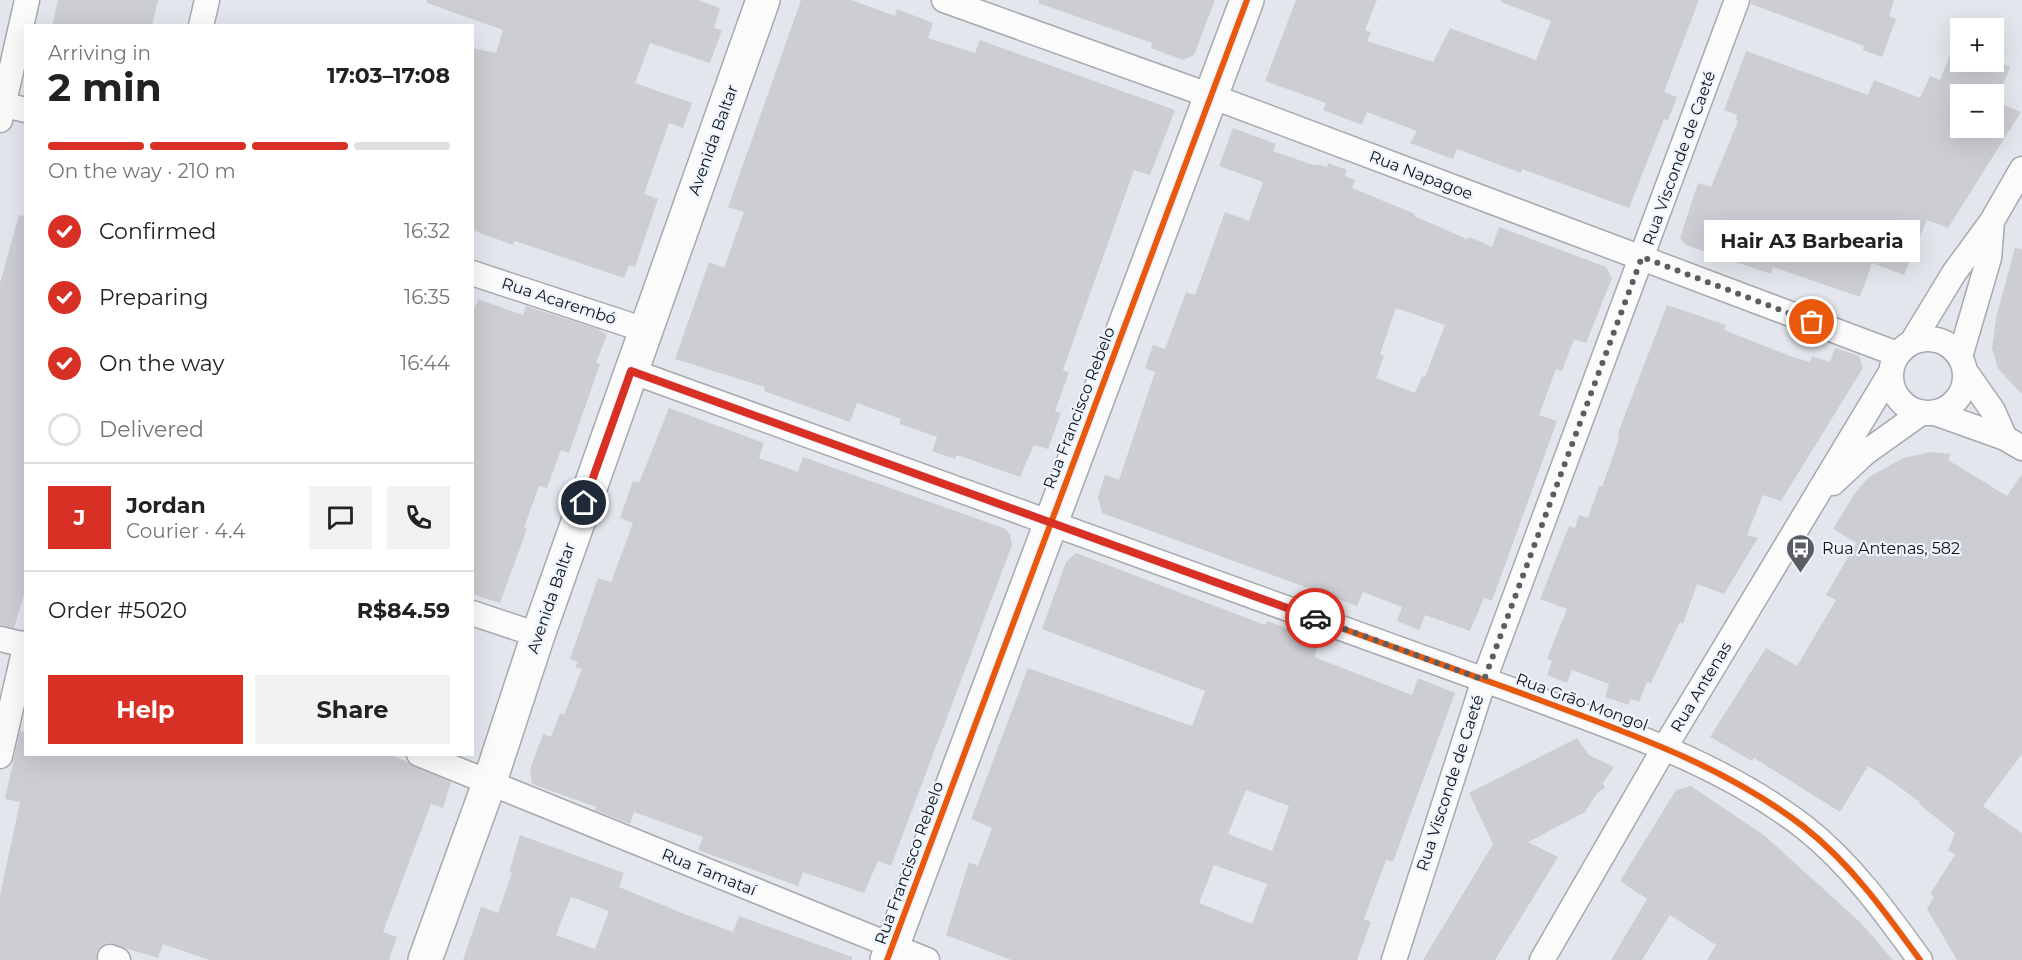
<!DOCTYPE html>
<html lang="en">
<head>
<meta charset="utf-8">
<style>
	body { margin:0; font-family:Montserrat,sans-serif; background:#f2f2f2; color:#222; height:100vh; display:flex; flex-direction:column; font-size:22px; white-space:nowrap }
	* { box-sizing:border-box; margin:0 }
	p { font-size:20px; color:#767676 }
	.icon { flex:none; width:33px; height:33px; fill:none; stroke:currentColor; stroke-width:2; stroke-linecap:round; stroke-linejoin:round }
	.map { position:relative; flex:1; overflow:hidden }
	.details { position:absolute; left:24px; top:24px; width:450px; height:732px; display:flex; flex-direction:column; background:#fff; border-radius:0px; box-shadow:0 6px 24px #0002 }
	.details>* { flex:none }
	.fabs { position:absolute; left:1950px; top:18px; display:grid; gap:12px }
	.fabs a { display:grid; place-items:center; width:54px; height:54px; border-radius:0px; background:#fff; box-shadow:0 6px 24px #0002; font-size:30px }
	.pin { position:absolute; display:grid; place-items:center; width:51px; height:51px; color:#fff; margin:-26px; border:3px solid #fff; border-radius:50%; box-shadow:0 2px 6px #0007 }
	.courier { position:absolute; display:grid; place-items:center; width:60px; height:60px; margin:-30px; border:4px solid #d93025; border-radius:50%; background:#fff; color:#222; box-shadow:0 2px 8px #0007 }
	.bubble { position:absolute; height:42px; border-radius:0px; background:#fff; box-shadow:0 6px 24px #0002; font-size:20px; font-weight:700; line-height:42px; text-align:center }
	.head em { font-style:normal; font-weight:700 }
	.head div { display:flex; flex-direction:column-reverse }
	.head { display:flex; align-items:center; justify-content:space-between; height:102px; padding:0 24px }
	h1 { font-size:39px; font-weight:700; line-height:45px }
	.bar { display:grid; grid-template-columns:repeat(4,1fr); gap:9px 6px; align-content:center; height:72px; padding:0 24px }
	.bar i { height:8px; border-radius:4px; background:#e0e0e0 }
	.bar .current { background:#d93025 }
	.bar p { grid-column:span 4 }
	.line { display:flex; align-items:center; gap:15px; padding:0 24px; border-top:2px solid #e0e0e0 }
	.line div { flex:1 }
	.round { display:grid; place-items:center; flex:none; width:63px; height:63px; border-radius:0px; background:#f2f2f2 }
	ol { padding:0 24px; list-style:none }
	li { display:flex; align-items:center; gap:18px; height:66px }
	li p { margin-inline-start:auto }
	li .icon { padding:6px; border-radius:50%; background:#d93025; color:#fff; stroke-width:4 }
	li:last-child { color:#767676 }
	li i { width:33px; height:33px; border:3px solid #e0e0e0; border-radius:50% }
	.cta { display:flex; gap:12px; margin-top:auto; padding:12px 24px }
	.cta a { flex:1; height:69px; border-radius:0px; background:#d93025; color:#fff; font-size:24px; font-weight:700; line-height:69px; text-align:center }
	.cta a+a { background:#f2f2f2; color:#222 }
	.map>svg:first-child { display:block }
	.building { fill:#ccced3; fill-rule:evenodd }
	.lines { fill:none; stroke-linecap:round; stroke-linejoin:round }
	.street-casing { stroke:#a6a9ae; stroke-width:27 }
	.secondary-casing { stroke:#a6a9ae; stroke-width:36 }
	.street { stroke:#fbfbfc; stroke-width:24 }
	.secondary { stroke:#fbfbfc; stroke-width:33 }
	.cycleway-casing { stroke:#edf4fe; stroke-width:10 }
	.cycleway { stroke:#e8590c; stroke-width:6 }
	.done { stroke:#5a5d61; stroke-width:6; stroke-dasharray:0 10.8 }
	.route { stroke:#d93025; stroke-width:8 }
	.labels { text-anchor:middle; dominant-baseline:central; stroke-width:4.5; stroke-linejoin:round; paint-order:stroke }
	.street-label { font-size:16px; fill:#101316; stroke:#edf4fe }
	.poi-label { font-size:16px; fill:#101316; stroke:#edf4fe; text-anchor:start }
</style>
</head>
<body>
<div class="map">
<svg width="2022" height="960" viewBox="0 0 2022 960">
	<rect width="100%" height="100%" fill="#e3e7ed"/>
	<path class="building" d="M58,0H158L152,26H52Z
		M427,0H698L720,8L714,28L722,30L710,63L650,43L635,83L692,103L683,128L669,123L644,194L658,199L635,267L629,265L624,278L515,241L513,245L472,230V48L496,53L503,30L427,3Z
		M801,0H851L895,16L897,9L933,23L928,38L975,53L980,40L1175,110L1150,175L1134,170L1063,370L1069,373L1055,411L1061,413L1048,449L1034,445L1020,477L957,455L955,459L932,451L937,437L900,424L901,419L857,403L850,422L764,391L765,387L675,359L709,262L724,268L744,212L728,207Z
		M1039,0H1215L1194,55L1183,60L1151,48L1152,43L1038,3Z
		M1296,0H1377L1365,30L1371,32L1367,41L1433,62L1450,28L1536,60L1551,21L1501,2V0H1699L1664,92L1677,97L1668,120L1664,119L1629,208L1522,169L1521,173L1457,149L1453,159L1410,143L1417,131L1367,112L1362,125L1323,110L1326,103L1265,81Z
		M1751,0H1894L1889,16L1896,19L1882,57L1863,50L1864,46L1751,4Z
		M1955,42L1960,45V62H1994V59L2010,67L1996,102L2021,112L1948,228L1927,220L1904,275L1872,263L1860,297L1773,267L1771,274L1686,245L1680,238L1698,183L1711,187L1738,121L1736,120L1737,115L1724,110L1746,51L1868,95L1874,80L1920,98L1930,76L1940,80ZM1960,94H1994V128H1960Z
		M1233,128L1276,144L1273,151L1316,166L1317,164L1327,167L1328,163L1347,170L1345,176L1355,180L1352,188L1415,214L1414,216L1467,239L1470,237L1492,247L1499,227L1606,267L1612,278L1586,343L1574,339L1562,371L1556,369L1539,415L1557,421L1492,601L1484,598L1470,631L1425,615L1419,630L1397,621L1402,607L1363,592L1357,606L1102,513L1098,497L1105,475L1119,480L1155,372L1145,368L1153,345L1165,349L1186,292L1195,295L1225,212L1249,221L1263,182L1219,166ZM1396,308L1445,325L1425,377L1422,376L1415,393L1376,378L1384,356L1380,354Z
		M19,215L26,216V588L14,628L0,625V283Z
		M2015,248L2022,249V394L1998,369L1992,348L1996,318Z
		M478,299L523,315L526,306L598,329L607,335L596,363L600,364L569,453L561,450L547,488L539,486L524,528L527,529L500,603L472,594V315Z
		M1667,305L1726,325L1724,330L1790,356L1810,362L1812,356L1830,362L1835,348L1859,356L1863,368L1781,501L1763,495L1747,535L1758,538L1724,594L1697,584L1683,624L1680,622L1651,683L1647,682L1639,702L1631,699L1628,705L1605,697L1609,684L1572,670L1567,683L1547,675L1552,661L1547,659L1567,609L1540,599L1569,526L1575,528L1579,515L1588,518L1599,486L1602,487L1619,439L1618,433Z
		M669,408L764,443L759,458L798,472L803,457L1006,529L1010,535L1012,545L891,866L878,861L864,893L803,872L798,886L698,850L703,837L634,812L630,824L595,810L596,807L532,784L530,769L543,734L551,737L560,713L564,715L582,669L575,667L578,662L570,659L598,578L611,582L633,523L620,518L633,481L639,483Z
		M1931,452L1951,454L1948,460L2007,496L2022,474V754L1983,806L2022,833V960H1957L1927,909L1934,897L1930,894L1955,855L1948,850L1955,833L1919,804L1920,802L1884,776L1868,766L1840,812L1754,758L1752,761L1710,737L1766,648L1797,666L1836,600L1826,595L1856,543L1833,529L1855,493L1869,477L1903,458Z
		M1076,553L1265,625L1267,621L1305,635L1304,638L1319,644L1314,657L1412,695L1418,678L1455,693L1393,862L1386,860L1364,919L1371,922L1357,960H1011L946,935L969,862L978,866L992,828L971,819L1028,668L1192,726L1205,691L1042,629L1066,562ZM1246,790L1289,806L1272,851L1228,834ZM1214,865L1267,884L1252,924L1199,903Z
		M20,731L26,732V754H390L451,782L443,808L431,804L383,932L397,937L389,960H209L163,944L158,958L108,943L97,951L96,960H0V895L20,802L5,799Z
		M1577,738L1589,755L1614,767L1603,783L1605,788L1598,792L1585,812L1528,842L1558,857L1495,960H1423L1493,844L1469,793Z
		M1691,786L1765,836L1862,924L1893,960H1707L1716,945L1670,915L1642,960H1611L1647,899L1620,881L1676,790Z
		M520,835L624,873L619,887L687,915L733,932L739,916L852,957V960H463L481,907L498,913L512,873L509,872ZM571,897L609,911L595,949L556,935Z"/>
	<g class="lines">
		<defs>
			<path id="street" d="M944,0L1211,96L1897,354
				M201,26L207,0
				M0,104L26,110
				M0,120L27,0
				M472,273L645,330
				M1891 376a37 37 0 1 1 74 0a37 37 0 1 1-74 0Z
				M1912,342L1954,273L1992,221L2022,169
				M1960,357L1989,258L1992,221
				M631,371L1526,695C1622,731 1721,763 1804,827C1850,863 1886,913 1920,960
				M1965,371L1993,411L2005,438
				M1935,413L2005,438L2022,448
				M1833,483L1865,453L1921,413
				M472,613L538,635
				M0,639L26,645
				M419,754L927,960
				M0,756L26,643
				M110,957L118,960
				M1394,960L1484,680L1737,0
				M1542,960L1665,747L1891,372"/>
			<path id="secondary" d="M425,960L490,781L538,635L763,0
				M887,960L1247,0"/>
		</defs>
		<use href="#street" class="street-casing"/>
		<use href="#secondary" class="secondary-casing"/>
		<use href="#street" class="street"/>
		<use href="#secondary" class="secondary"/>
		<defs>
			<path id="cycleway" d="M631,371L1526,695C1622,731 1721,763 1804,827C1850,863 1886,913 1920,960
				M887,960L1247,0"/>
		</defs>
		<use href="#cycleway" class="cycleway-casing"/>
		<use href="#cycleway" class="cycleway"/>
	</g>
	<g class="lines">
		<path class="done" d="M1315,618L1484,680L1642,257L1812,322"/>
		<path class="route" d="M584,503L631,371L1315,618"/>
	</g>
	<defs>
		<symbol id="bus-pin" viewBox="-11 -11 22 30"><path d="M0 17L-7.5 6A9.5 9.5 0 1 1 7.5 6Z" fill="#5a5d61" stroke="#edf4fe"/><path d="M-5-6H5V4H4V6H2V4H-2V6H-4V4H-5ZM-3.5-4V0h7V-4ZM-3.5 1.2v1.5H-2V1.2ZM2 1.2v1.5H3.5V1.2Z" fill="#fff"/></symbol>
	</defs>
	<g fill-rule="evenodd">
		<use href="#bus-pin" x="1784" y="532" width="33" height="45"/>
	</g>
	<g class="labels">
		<g class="street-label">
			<text transform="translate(713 140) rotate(-70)">Avenida Baltar</text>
			<text transform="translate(1679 158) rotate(-70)">Rua Visconde de Caeté</text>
			<text transform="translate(1421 175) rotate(21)">Rua Napagoe</text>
			<text transform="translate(559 301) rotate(18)">Rua Acarembó</text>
			<text transform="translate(1079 408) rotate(-69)">Rua Francisco Rebelo</text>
			<text transform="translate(551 598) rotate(-71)">Avenida Baltar</text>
			<text transform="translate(1701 687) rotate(-59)">Rua Antenas</text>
			<text transform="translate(1582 702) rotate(20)">Rua Grão Mongol</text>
			<text transform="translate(1450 783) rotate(-72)">Rua Visconde de Caeté</text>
			<text transform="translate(909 863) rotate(-70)">Rua Francisco Rebelo</text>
			<text transform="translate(709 872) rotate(22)">Rua Tamataí</text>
		</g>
		<g class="poi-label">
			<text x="1822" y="548">Rua Antenas, 582</text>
		</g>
	</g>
</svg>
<div class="fabs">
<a>+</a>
<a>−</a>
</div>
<div class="pin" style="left:1812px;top:322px;background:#ea580c"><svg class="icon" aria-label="bag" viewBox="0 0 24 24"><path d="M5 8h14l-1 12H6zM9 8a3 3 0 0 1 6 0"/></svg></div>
<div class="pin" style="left:584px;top:503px;background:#1f2937"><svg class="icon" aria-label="home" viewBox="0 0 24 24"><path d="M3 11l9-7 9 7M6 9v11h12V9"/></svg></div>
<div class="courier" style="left:1315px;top:618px"><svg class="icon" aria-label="car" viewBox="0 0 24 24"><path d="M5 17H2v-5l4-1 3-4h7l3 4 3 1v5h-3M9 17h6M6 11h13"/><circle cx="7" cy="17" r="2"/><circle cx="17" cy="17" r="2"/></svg></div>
<div class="bubble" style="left:1704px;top:220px;width:216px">Hair A3 Barbearia</div>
<section class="details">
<div class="head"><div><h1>2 min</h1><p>Arriving in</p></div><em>17:03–17:08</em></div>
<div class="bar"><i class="current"></i><i class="current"></i><i class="current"></i><i></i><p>On the way · 210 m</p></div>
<ol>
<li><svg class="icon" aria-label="check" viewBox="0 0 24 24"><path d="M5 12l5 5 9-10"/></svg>Confirmed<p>16:32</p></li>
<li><svg class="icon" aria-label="check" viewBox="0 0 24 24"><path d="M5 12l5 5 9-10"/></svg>Preparing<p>16:35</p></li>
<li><svg class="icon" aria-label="check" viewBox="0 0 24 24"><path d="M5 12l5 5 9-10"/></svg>On the way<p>16:44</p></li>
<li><i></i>Delivered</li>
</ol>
<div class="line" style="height:108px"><b class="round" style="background:#d93025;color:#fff">J</b><div><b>Jordan</b><p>Courier · 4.4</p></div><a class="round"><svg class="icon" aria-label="chat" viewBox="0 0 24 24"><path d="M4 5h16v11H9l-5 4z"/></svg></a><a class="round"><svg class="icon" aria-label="phone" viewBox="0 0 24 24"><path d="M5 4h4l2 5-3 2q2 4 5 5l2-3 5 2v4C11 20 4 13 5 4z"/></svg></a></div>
<div class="line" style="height:78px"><div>Order #5020</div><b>R$84.59</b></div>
<div class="cta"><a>Help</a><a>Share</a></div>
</section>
</div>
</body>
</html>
